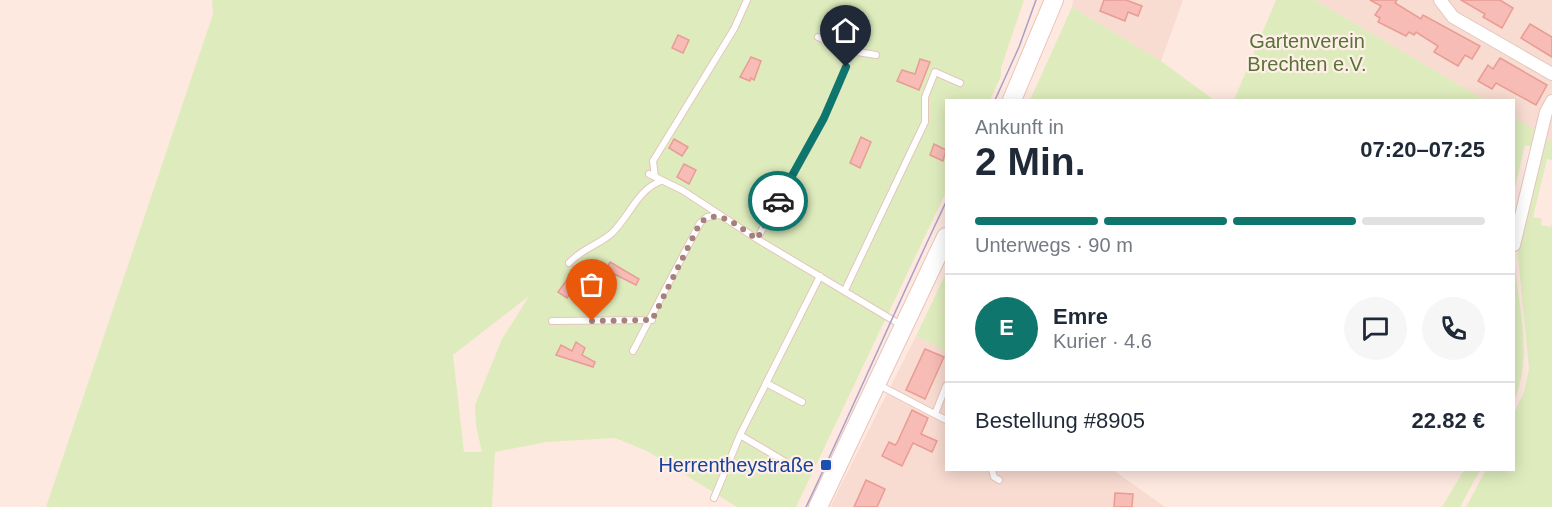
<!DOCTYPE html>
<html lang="de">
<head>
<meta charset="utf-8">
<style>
	body { margin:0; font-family:Helvetica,sans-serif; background:#f6f6f7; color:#1f2937; height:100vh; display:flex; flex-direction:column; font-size:22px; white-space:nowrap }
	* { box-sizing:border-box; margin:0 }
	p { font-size:20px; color:#747a83 }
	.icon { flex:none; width:33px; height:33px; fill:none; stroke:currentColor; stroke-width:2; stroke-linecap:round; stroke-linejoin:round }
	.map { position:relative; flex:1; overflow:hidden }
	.sheet { position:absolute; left:945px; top:99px; width:570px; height:372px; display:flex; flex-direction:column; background:#fff; border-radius:0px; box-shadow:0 3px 15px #0003 }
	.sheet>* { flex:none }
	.pin { position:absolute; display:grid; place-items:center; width:51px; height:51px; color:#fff; margin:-62px -26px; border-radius:50% 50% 50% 0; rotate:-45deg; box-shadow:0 0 6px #0007 }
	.pin .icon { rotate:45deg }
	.courier { position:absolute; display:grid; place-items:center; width:60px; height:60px; margin:-30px; border:4px solid #0f766e; border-radius:50%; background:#fff; color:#222; box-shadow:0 2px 8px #0007 }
	.summary em { font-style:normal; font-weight:700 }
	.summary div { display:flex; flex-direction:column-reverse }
	.summary { display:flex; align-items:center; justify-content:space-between; height:102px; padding:0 30px }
	h1 { font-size:39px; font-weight:700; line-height:45px }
	.bar { display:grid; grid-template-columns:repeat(4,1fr); gap:9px 6px; align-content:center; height:72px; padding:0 30px }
	.bar i { height:8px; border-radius:4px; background:#e0e1e3 }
	.bar .current { background:#0f766e }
	.bar p { grid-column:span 4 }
	.line { display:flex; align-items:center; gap:15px; padding:0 30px; border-top:2px solid #e0e1e3 }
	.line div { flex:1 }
	.round { display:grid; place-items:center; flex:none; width:63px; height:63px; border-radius:32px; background:#f6f6f7 }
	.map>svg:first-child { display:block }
	.residential { fill:#f8dbd1 }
	.green { fill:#deecbd; fill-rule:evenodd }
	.building { fill:#f6bcb5; stroke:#e99c94; stroke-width:1.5 }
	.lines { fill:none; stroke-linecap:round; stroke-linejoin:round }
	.service-casing { stroke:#e5c5be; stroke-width:8 }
	.minor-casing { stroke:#e5c5be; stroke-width:14 }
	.secondary-casing { stroke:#eac3ba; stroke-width:20 }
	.service { stroke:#fff; stroke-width:6 }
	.minor { stroke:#fff; stroke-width:12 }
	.secondary { stroke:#fff; stroke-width:18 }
	.tram { stroke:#a99ec7; stroke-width:1.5 }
	.done { stroke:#a6817b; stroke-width:6; stroke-dasharray:0 10.8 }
	.route { stroke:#0f766e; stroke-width:8 }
	.transit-dot { fill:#1a4fb4; stroke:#ffefe8; stroke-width:2 }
	.labels { text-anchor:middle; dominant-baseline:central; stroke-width:4.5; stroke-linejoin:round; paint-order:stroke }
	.park-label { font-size:20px; fill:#597237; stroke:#ffefe8 }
	.transit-label { font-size:20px; fill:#164399; stroke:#ffefe8; text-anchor:end }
</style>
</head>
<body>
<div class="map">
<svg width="1552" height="507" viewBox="0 0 1552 507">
	<rect width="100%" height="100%" fill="#fee9e0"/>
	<path class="residential" d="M1073,0H1183L1161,61L1072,7Z
		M1315,0H1552V142L1514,117V100H1485Z
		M916,336L946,351V470H1113L1165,507H830Z"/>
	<path class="green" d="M212,0H1024L1001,68V76L990,100H946V192L796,507H737L647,451L615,438L546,442L495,452L492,507H46L213,14ZM529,296L502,339L475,405L476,426L482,452H464L453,355Z
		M1276,0H1315L1485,100H1234Z
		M1072,7L1161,61L1214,100H1030Z
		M1514,117L1537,131L1533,147L1525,145L1514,191Z
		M1543,136L1552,142V160L1547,159L1533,217L1542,219L1541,225L1551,227L1552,222V507H1466L1486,470H1514V413L1524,392L1529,368L1517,246Z
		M1514,261C1519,307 1533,357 1514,401Z
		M946,273V351L916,336Z
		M1464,470H1480L1460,507H1442Z"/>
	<path class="building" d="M1104,0H1126L1142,6L1138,16L1128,12L1125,21L1100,11Z
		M1370,0H1397L1395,3L1421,19L1423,15L1480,46L1472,59L1465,55L1458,66L1434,52L1438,46L1416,32L1414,35L1409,32L1406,36L1378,22L1380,18L1375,15L1381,6Z
		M1461,0H1500L1513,8L1502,28L1483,17L1485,14Z
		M1530,24L1552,37V57L1521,38Z
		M678,35L689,40L683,53L672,48Z
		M751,57L761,61L754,80L751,78L750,81L740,77Z
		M1500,58L1547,85L1536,105L1496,83L1492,89L1478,81L1488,65L1493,69Z
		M920,59L930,62L919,90L897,81L902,70L915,74Z
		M861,137L871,142L860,168L850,163Z
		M674,139L688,147L682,156L669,148Z
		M934,144L946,150L943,161L930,155Z
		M684,164L696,170L689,184L677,177Z
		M610,262L639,279L636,285L606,270Z
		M571,274L580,281L567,298L558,292Z
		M576,342L585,348L582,355L595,362L593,367L556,355L561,345L572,351Z
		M925,349L944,357L925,399L906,390Z
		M912,410L928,418L921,434L937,441L932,452L913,443L902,466L882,456L889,442L895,445L897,443Z
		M866,480L885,489L877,507H854Z
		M1115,493L1133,494L1132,507H1114Z"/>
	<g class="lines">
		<defs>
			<path id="service" d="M851,51L876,55
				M649,174L682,190L757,239L901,325
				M655,177L653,161L734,29L747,0
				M757,239C790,177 830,118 851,51L818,37
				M569,263C584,247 599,245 612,233C629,217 638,189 661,181
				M845,290L925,122V97L935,72L960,83
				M552,321L652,320
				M633,351L700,223L707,217L719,215
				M766,383L802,402
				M877,384L946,420
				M935,414L946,386
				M740,435L784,461
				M992,470L994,477L999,480
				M714,498L740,435L820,276"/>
			<path id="minor" d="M1440,0L1453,17L1552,74
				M1514,245L1546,112L1552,101"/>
			<path id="secondary" d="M1012,100L1054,0
				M818,507L946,237"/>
		</defs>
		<use href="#service" class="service-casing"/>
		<use href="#minor" class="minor-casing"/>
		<use href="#secondary" class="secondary-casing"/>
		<use href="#service" class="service"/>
		<use href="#minor" class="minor"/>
		<use href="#secondary" class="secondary"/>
		<path class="tram" d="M995,100L1019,47L1036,0
			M806,507C854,406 898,303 946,202"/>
	</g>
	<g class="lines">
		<path class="done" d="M592,321L652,320L700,223C718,206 740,228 757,239L778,201"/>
		<path class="route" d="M778,201L824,118L846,67"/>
	</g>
	<rect class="transit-dot" x="820" y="459" width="12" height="12" rx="3"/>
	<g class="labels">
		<g class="park-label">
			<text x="1307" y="41">Gartenverein<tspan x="1307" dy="23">Brechten e.V.</tspan></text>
		</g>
		<g class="transit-label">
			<text x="814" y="465">Herrentheystraße</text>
		</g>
	</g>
</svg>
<div class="pin" style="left:592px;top:321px;background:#ea580c"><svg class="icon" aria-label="bag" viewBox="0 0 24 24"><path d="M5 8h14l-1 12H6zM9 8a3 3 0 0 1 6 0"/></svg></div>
<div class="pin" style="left:846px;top:67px;background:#1f2937"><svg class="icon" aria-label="home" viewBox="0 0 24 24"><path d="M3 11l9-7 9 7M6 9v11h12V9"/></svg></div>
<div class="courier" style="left:778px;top:201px"><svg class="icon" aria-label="car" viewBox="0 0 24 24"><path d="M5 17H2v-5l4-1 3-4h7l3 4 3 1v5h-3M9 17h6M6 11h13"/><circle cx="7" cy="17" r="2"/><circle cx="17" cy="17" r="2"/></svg></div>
<section class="sheet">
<div class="summary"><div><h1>2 Min.</h1><p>Ankunft in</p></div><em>07:20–07:25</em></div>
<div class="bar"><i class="current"></i><i class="current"></i><i class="current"></i><i></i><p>Unterwegs · 90 m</p></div>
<div class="line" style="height:108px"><b class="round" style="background:#0f766e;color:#fff">E</b><div><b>Emre</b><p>Kurier · 4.6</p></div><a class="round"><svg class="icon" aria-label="chat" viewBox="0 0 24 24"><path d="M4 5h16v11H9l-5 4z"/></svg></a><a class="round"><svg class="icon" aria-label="phone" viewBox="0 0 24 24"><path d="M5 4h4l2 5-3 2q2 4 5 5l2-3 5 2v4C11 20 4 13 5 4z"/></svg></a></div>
<div class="line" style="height:78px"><div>Bestellung #8905</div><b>22.82 €</b></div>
</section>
</div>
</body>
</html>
